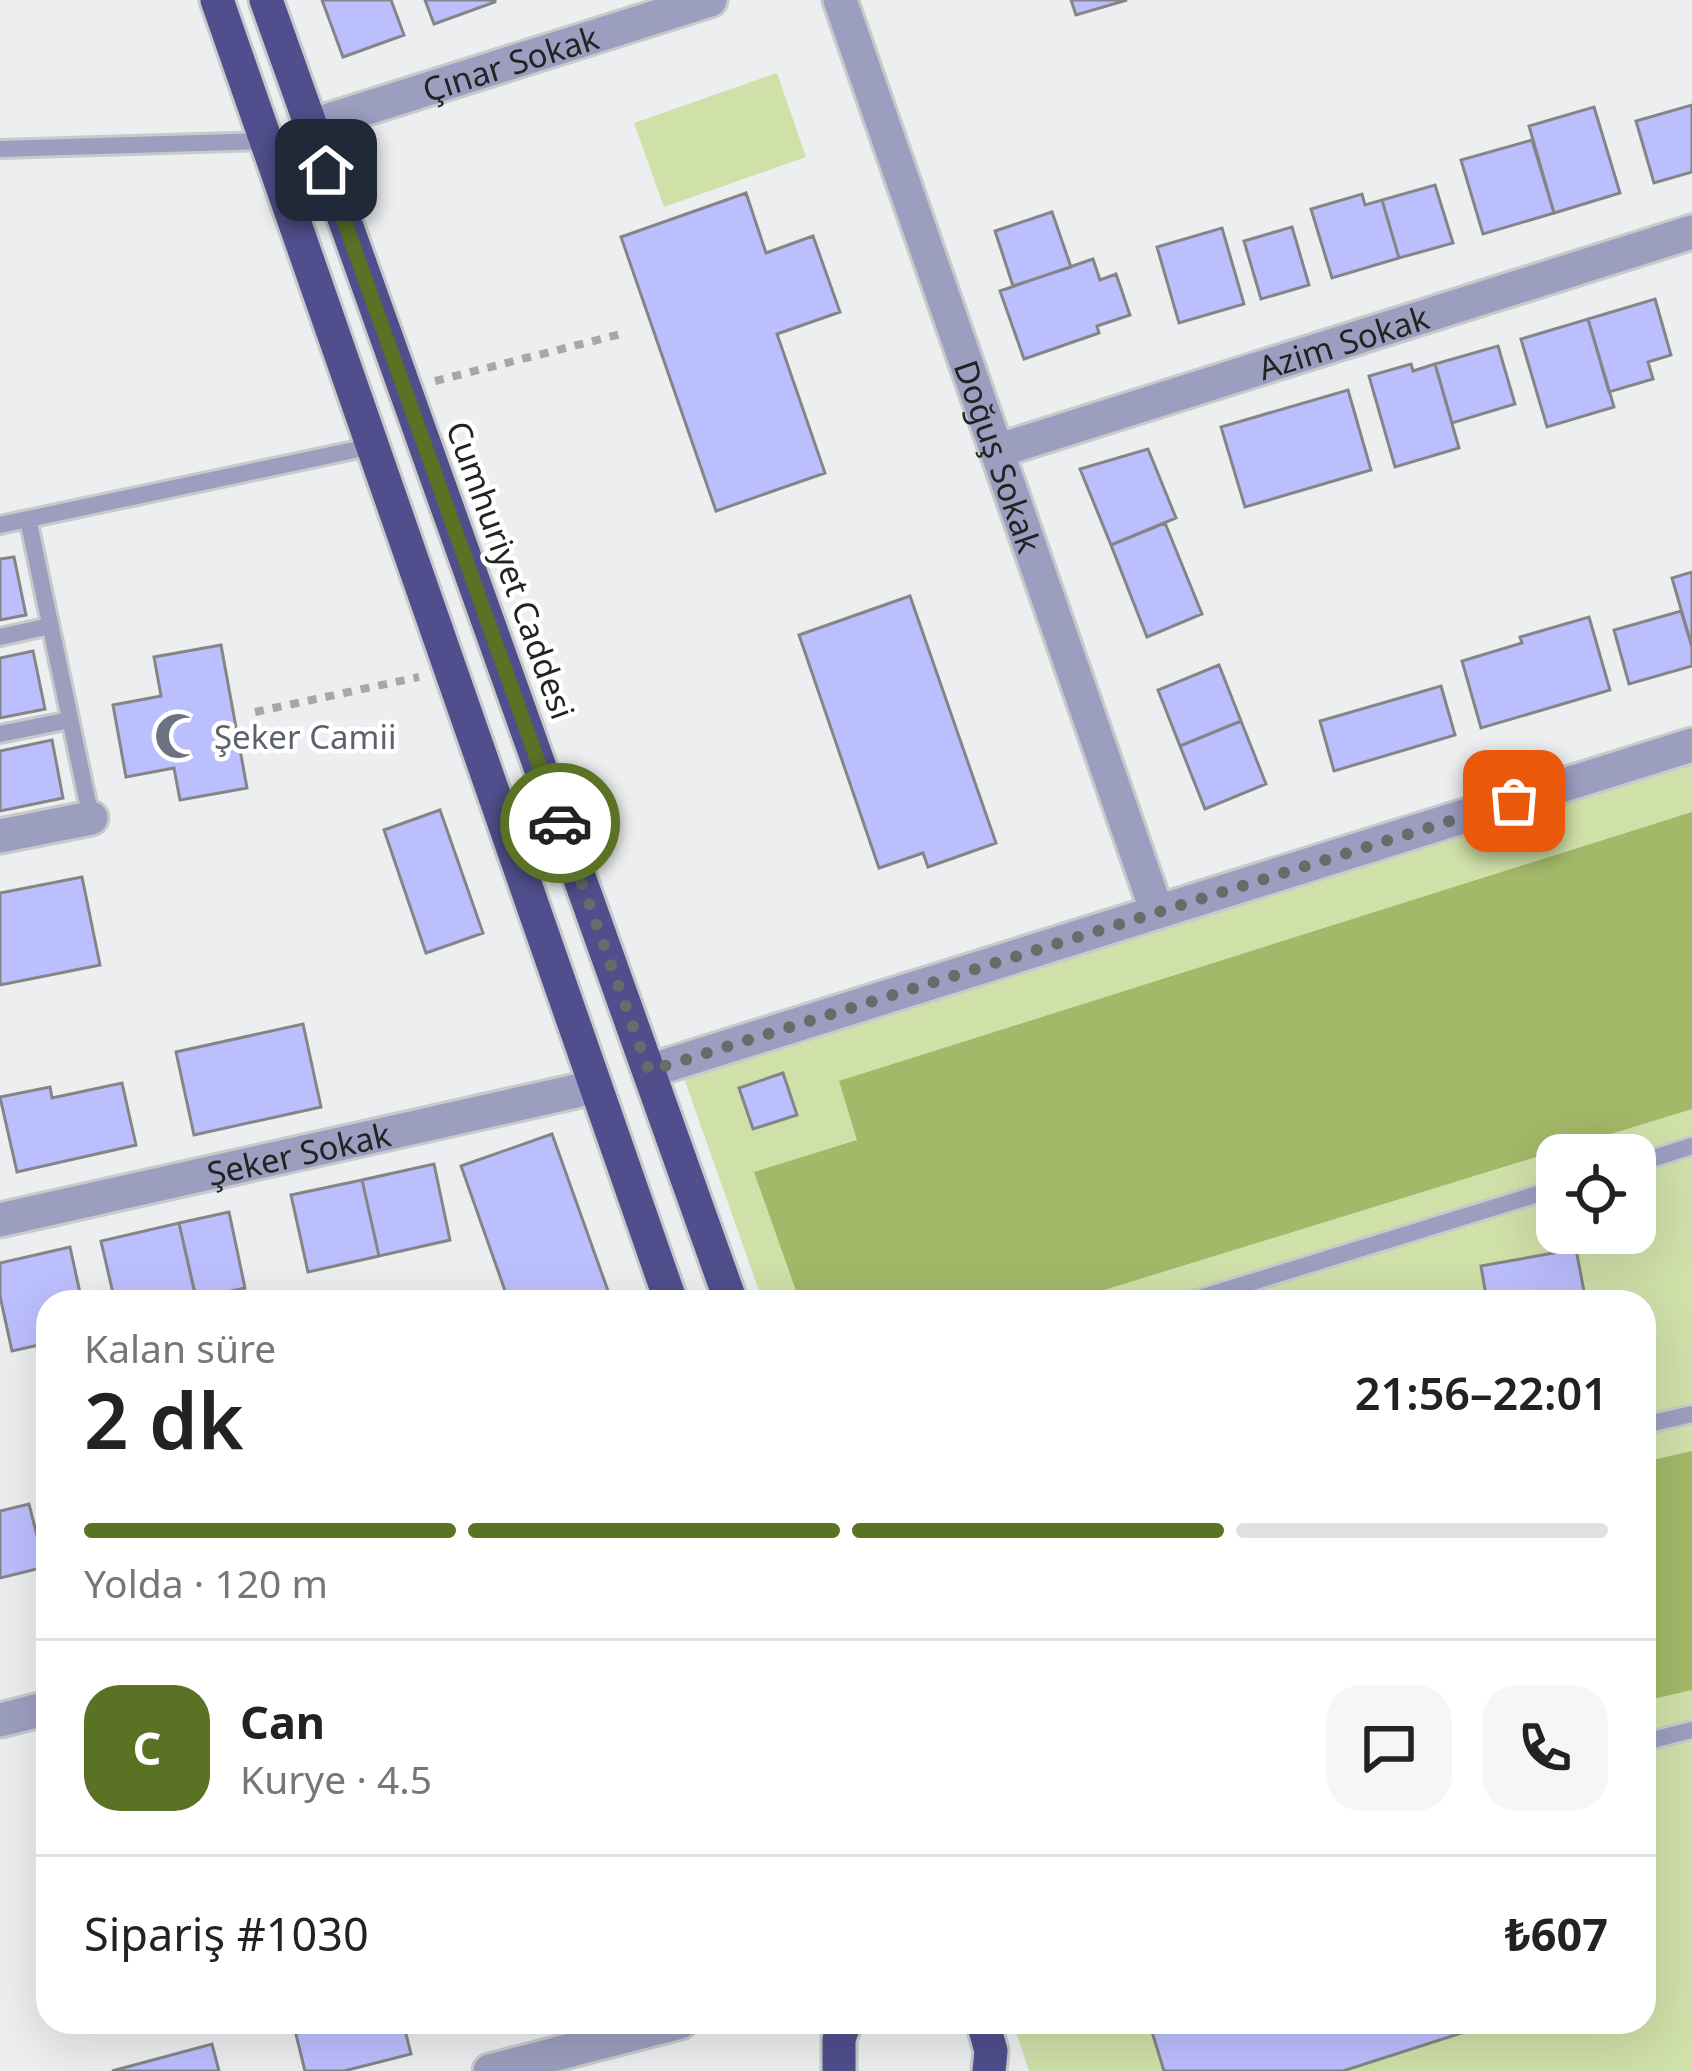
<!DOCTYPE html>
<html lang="tr">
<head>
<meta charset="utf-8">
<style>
	body { margin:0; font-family:"Noto Sans",sans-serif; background:#f6f6f6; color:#222; height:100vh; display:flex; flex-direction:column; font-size:45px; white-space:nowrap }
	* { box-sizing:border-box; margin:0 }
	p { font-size:39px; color:#767676 }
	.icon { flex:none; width:66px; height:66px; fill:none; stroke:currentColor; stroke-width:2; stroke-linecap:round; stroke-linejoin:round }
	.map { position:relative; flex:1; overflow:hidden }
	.sheet { position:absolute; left:36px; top:1290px; width:1620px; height:744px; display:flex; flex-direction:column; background:#fff; border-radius:36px; box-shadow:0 12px 48px #0002 }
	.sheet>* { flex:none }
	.fabs { position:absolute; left:1536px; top:1134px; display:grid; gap:24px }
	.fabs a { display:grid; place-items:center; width:120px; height:120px; border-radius:24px; background:#fff; box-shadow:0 12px 48px #0002; font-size:60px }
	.pin { position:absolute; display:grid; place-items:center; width:102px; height:102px; color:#fff; margin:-51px; border-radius:24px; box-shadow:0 6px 18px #0006 }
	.courier { position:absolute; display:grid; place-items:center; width:120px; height:120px; margin:-60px; border:9px solid #597224; border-radius:50%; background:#fff; color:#222; box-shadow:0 3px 15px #0007 }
	.head em { font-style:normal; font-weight:600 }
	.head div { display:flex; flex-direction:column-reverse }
	.head { display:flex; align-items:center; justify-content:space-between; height:204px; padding:0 48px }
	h1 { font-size:78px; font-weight:600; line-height:90px }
	.bar { display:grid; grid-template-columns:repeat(4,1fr); gap:18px 12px; align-content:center; height:144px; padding:0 48px }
	.bar i { height:15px; border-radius:9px; background:#e0e0e0 }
	.bar .current { background:#597224 }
	.bar p { grid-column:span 4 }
	.line { display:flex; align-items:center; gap:30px; padding:0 48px; border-top:3px solid #e0e0e0 }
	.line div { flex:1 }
	.round { display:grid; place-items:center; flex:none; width:126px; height:126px; border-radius:36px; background:#f6f6f6 }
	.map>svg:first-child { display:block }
	.green { fill:#d0e0a9; fill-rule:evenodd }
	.forest { fill:#a3b868 }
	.building { fill:#bcbffd; stroke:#858587; stroke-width:3 }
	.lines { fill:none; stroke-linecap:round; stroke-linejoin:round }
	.service-casing { stroke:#c8c9ca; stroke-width:22 }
	.minor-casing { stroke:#c8c9ca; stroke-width:39 }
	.trunk-casing { stroke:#c8c9ca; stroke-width:39 }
	.path { stroke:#a6a8a8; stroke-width:8; stroke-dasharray:9 9; stroke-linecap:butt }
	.service { stroke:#9c9ebf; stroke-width:16 }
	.minor { stroke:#9c9ebf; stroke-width:33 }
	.trunk { stroke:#504e8c; stroke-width:33 }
	.done { stroke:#696a6a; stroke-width:12; stroke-dasharray:0 21.6 }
	.route { stroke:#597224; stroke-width:15 }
	.labels { text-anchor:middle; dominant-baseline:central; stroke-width:9; stroke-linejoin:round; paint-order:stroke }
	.street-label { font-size:33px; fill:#222323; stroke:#fff }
	.worship-label { font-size:33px; fill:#5b616d; stroke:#fff; text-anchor:start }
</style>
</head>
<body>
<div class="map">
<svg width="1692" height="2071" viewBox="0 0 1692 2071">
	<rect width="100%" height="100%" fill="#eceeef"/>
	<path class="green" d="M777,73L806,157L664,207L634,123Z
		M1692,745V2071H1029L1013,2022H1644V1302H763L678,1061ZM1557,1155H1635V1233H1557Z"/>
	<path class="forest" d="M1692,812V1109L1065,1302H800L754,1172L857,1140L839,1081Z
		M1692,1451V1690L1644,1701V1462Z"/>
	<path class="building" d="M322,0H391L404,35L343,57Z
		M425,0H495V2L434,24Z
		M1071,0H1127L1076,15Z
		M1692,105V172L1654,183L1636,121Z
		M1594,107L1620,193L1554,213L1529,126Z
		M1532,140L1554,213L1483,234L1461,160Z
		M1435,185L1453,243L1399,258L1382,200Z
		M746,193L766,253L813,236L840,312L777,334L825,473L716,511L621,237Z
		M1362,194L1365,205L1382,200L1399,258L1332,278L1311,209Z
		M1052,212L1071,267L1013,286L995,231Z
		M1292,227L1309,285L1261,299L1244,241Z
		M1222,228L1244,304L1179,323L1157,247Z
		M1093,259L1100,280L1116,274L1130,315L1097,326L1099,333L1024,359L1000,291Z
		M1655,299L1671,355L1648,362L1653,379L1609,392L1588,319Z
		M1588,319L1614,407L1547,427L1521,339Z
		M1498,346L1515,404L1452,423L1435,364Z
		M1411,364L1413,371L1435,364L1459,448L1395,467L1369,376Z
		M1348,390L1371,470L1245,507L1221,427Z
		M1148,449L1176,518L1111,545L1080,469Z
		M1165,523L1202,614L1147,637L1111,545Z
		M14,557L26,615L0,620V559Z
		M1692,572V647L1672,578Z
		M910,596L996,843L928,867L923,853L879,868L799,635Z
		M1681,611L1692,647V666L1629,684L1614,630Z
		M1589,617L1610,690L1481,728L1462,661L1522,643L1520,637Z
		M221,645L247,788L180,800L174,768L126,777L113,705L161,696L154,657Z
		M33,651L45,709L0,718V658Z
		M1219,665L1241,721L1180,746L1158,690Z
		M1441,686L1455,735L1334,771L1320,721Z
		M1241,721L1266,784L1205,809L1180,746Z
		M52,740L63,798L0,811V751Z
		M440,810L483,933L426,953L384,830Z
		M82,877L100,965L0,985V893Z
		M303,1024L321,1107L194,1135L176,1052Z
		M783,1073L797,1115L753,1129L739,1088Z
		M122,1083L136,1145L17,1172L0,1097L50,1087L52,1098Z
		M552,1134L612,1302H509L461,1166Z
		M434,1164L450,1240L379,1256L362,1180Z
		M362,1180L379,1256L308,1272L291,1195Z
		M229,1212L245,1288L196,1299L179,1223Z
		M179,1223L197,1302H115L101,1241Z
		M70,1247L82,1302H48V1343L12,1351L0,1296V1263Z
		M1576,1249L1586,1302H1487L1481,1266Z
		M29,1504L45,1567L0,1578V1511Z
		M293,2022H403L411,2054L344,2071H305Z
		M1149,2022H1475L1477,2028L1343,2071H1164Z
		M212,2044L219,2071H112Z"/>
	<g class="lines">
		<defs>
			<path id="service" d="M0,149L266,141
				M28,519L91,818
				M0,525L373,446
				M0,637L50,626
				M0,734L70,720
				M1635,1164L1692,1146
				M1187,1302L1557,1188
				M1644,1425L1692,1414
				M1644,1742L1692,1730"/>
			<g id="minor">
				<path id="s1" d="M840,0L1157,912"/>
				<path id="s2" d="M310,126L710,0"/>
				<path id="s3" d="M997,451L1692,232"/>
				<path d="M0,836L91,818"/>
				<path d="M649,1071L1692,745"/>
				<path id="s4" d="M0,1220L594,1087"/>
				<path d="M0,1720L48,1708"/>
				<path d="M490,2071L680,2022"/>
			</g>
			<path id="trunk" d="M217,0L671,1302
				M266,0L731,1302
				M983,2022L991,2051L989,2071
				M839,2071V2039L845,2022"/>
		</defs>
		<use href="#service" class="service-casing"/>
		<use href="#minor" class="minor-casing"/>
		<use href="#trunk" class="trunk-casing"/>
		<path class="path" d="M435,381L625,333
			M255,712L419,677"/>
		<use href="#service" class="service"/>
		<use href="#minor" class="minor"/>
		<use href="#trunk" class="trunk"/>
	</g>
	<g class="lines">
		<path class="done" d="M560,823L649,1071L1514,801"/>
		<path class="route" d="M326,170L560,823"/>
	</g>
	<defs>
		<symbol id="mosque-bare" viewBox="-9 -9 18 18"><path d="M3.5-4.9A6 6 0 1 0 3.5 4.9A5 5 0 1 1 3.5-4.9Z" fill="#6b7280" stroke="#fff" stroke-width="2.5" paint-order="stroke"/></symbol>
	</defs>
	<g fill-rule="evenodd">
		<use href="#mosque-bare" x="145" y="703" width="66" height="66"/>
	</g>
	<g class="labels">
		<g class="street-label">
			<text stroke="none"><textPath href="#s2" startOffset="210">Çınar Sokak</textPath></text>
			<text stroke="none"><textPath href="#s3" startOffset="363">Azim Sokak</textPath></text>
			<text stroke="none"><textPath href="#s1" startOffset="483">Doğuş Sokak</textPath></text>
			<text transform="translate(511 570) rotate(70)">Cumhuriyet Caddesi</text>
			<text stroke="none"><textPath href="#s4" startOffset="306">Şeker Sokak</textPath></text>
		</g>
		<g class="worship-label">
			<text x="214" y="736">Şeker Camii</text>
		</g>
	</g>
</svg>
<div class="fabs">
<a><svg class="icon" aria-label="locate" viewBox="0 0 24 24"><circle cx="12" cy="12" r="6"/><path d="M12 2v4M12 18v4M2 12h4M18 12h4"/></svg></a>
</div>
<div class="pin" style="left:1514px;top:801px;background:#ea580c"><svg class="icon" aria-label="bag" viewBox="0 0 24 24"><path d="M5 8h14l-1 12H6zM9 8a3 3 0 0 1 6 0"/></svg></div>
<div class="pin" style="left:326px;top:170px;background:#1f2937"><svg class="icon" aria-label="home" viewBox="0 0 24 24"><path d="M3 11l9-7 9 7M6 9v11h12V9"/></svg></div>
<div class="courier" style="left:560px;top:823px"><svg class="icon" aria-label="car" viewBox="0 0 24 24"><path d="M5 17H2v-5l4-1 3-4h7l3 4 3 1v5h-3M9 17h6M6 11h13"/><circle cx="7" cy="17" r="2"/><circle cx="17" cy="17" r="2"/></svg></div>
<section class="sheet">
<div class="head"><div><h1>2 dk</h1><p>Kalan süre</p></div><em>21:56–22:01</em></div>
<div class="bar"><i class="current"></i><i class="current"></i><i class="current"></i><i></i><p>Yolda · 120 m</p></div>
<div class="line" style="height:216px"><b class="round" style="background:#597224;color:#fff">C</b><div><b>Can</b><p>Kurye · 4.5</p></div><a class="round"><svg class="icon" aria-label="chat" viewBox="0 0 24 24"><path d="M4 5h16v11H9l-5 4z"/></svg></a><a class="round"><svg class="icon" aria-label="phone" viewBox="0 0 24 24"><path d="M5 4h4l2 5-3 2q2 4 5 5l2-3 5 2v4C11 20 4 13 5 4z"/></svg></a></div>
<div class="line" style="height:156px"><div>Sipariş #1030</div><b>₺607</b></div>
</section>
</div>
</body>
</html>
